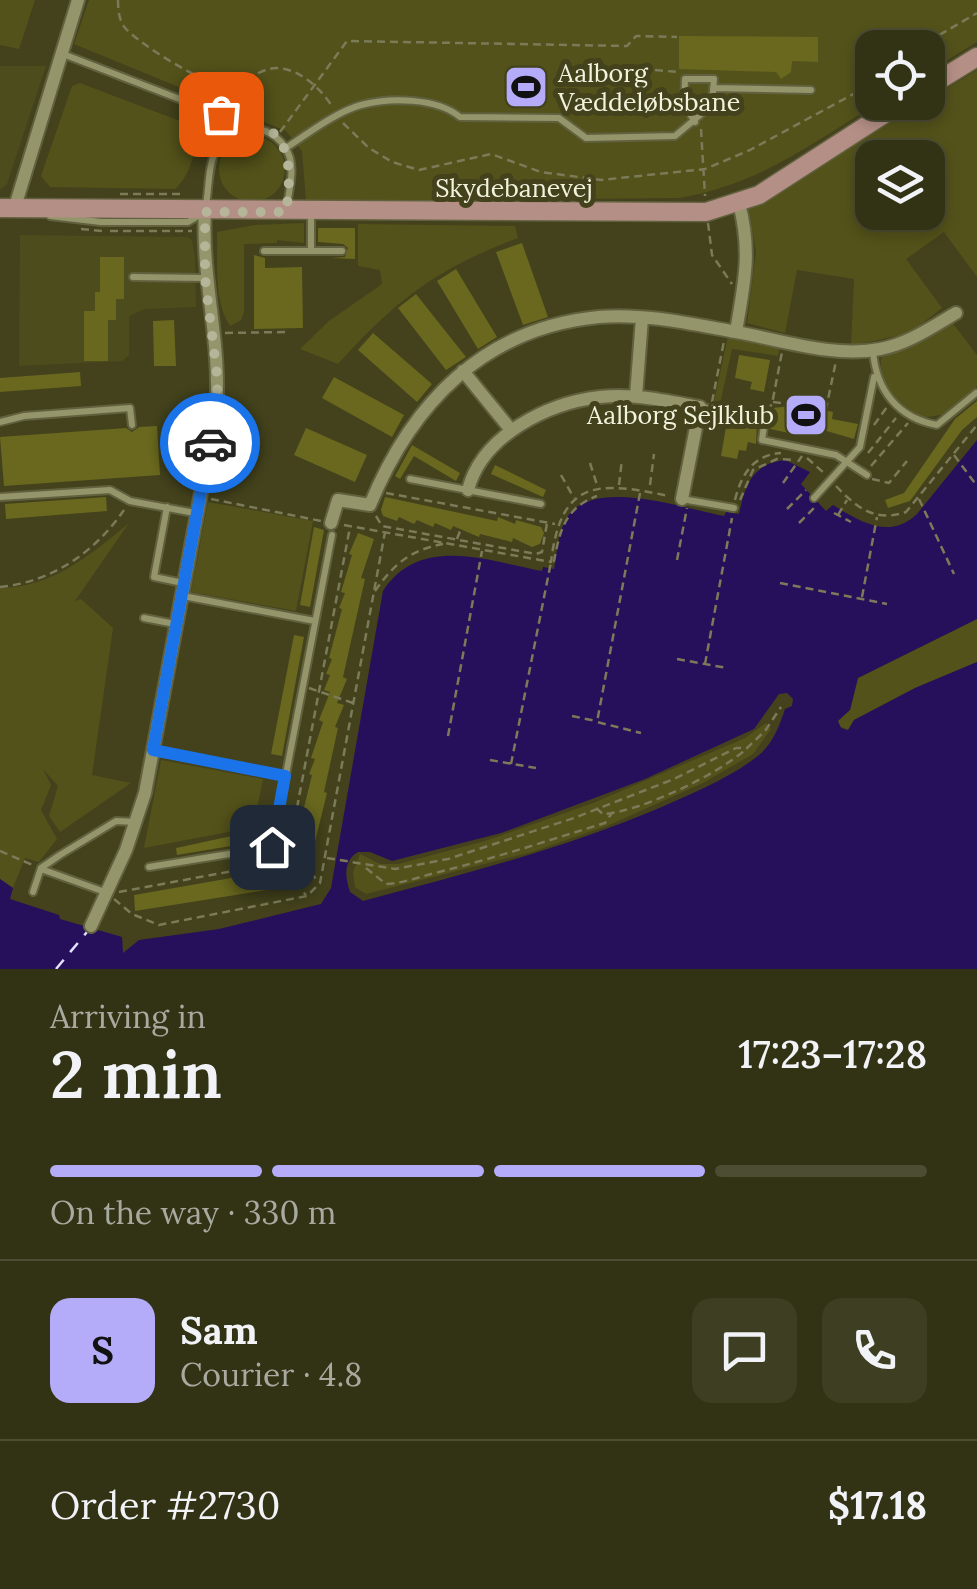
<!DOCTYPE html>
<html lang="en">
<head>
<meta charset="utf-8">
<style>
	body { margin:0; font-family:Lora,serif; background:#3d3e22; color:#f1f3f6; height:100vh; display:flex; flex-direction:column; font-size:38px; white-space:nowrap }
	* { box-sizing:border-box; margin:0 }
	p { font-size:32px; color:#a8aaa0 }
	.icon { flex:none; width:55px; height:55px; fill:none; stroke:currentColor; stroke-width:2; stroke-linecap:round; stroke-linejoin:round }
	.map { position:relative; height:969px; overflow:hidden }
	.sheet { display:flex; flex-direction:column; background:#323215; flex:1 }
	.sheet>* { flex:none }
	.tools { position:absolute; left:855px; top:30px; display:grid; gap:20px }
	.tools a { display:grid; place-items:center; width:90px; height:90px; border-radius:20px; background:#323215; box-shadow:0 5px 15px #0003,0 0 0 2px #4d4d34; font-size:50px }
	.pin { position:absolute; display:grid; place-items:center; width:85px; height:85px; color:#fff; margin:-42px; border-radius:20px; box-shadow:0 5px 15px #0006 }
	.courier { position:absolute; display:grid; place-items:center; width:100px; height:100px; margin:-50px; border:8px solid #1a73e8; border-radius:50%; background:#fff; color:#222; box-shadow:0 2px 12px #0007 }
	.head em { font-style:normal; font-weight:600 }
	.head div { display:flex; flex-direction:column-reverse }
	.head { display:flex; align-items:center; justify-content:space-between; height:170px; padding:0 50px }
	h1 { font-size:65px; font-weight:600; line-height:75px }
	.bar { display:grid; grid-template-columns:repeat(4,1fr); gap:15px 10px; align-content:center; height:120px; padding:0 50px }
	.bar i { height:12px; border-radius:8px; background:#4d4d34 }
	.bar .selected { background:#b4acf9 }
	.bar p { grid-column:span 4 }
	.line { display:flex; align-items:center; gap:25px; padding:0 50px; border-top:2px solid #4d4d34 }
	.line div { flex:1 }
	.round { display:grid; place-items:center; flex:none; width:105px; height:105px; border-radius:20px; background:#3d3e22 }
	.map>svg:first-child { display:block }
	.built { fill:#4d4c1d }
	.green { fill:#53521a; fill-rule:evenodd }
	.water { fill:#260f5b; fill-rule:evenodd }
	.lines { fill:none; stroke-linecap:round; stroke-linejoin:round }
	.ferry { stroke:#e2e0fc; stroke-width:2.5; stroke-dasharray:12 10; stroke-linecap:butt }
	.building { fill:#69681e }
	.lane-casing { stroke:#61613f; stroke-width:10 }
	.street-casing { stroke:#61613f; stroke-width:16 }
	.secondary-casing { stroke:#61613f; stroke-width:21 }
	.path { stroke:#7b7a59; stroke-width:2.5; stroke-dasharray:8 5; stroke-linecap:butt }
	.lane { stroke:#95956c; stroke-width:6 }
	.street { stroke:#95956c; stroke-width:12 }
	.secondary { stroke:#b48f86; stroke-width:18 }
	.done { stroke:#b5b599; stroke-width:10; stroke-dasharray:0 18 }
	.route { stroke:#1a73e8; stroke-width:12 }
	.labels { text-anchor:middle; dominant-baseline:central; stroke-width:10; stroke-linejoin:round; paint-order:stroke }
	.poi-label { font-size:25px; fill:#f2f3dd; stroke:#43421c; text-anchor:start }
	.street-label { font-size:25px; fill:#f2f3dd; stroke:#43421c }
</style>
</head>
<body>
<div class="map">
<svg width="977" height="969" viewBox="0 0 977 969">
	<rect width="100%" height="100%" fill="#43421c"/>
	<path class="built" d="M0,66H46L7,184L0,190Z
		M20,235L187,237L192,240L195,257L196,307L145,309L129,316V355L122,361L19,366Z"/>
	<path class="green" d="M0,0H35L19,49L0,45Z
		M89,0H977V42L928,72V48H872V102L878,103C809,145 760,184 679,198L306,201L302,151L286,131L74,44Z
		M977,70V277L944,232L906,259L942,308L910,333L851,346L854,279L797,270L785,333L747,323L756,252L749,209ZM872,158H928V212H872Z
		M80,83L193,126C201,143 189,178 175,189L50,187L41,176L72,86Z
		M219 169a33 33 0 1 1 66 0a33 33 0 1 1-66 0Z
		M304,223V243L277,240V243L244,244V312L241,320L230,326C213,300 218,262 217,232L255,225Z
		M358,224L515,226L518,238C436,269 397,299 338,364L300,349L329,321L382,284L380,270L358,266Z
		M951,321L977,355V387L946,414L922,418C898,401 875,387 882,354Z
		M728,336L780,345L778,356L732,349L720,404L714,402Z
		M208,502L313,521L296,611L191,592Z
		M129,523L75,601L81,599L113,628L92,775L131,783L60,832L49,816L58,786L43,769L51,785L41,810L57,839L39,862L25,858L13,888L0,879V588C53,587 89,556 129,523Z
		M977,619V662L915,688L854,720L848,730L838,725V717L850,710L858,678Z
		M766,723L771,729L753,754L703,783L607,826L532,852L366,894L355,887L353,872L360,854L380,864H398L485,841L593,803L745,738Z
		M161,760L263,779L256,814H239L234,831L144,848Z"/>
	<path class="water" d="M977,440V619L858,678L850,710L838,721L841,728L848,730L854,720L915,688L977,662V969H0V879L13,888L10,899L59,915L60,919L122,937L123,953L139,940L219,929L321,904L331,888L383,591C420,534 488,561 542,571L543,567L554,569C557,553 558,530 568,516C595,477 685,509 724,516L726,512L739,514C745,485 752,464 785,460L810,472L801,484L826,511L833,505C860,522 890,540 917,514ZM787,693L793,699L792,706L785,709C779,727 773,743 759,755C732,777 695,792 664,806C566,848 465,874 363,901L350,892C345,877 343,861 358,852H370L392,861L501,833L645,779L754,729L779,694Z"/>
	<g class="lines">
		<path class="ferry" d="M56,969L87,932"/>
	</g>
	<path class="building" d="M679,36L818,37V62L792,61L791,72L781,79L776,72L679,69Z
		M318,228H355V259L331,258L345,257L348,248L343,244L318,242Z
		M522,243L548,317L523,325L496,252Z
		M254,255L265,258V268L302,267L303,328L254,329Z
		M100,257H124V299H116V320H108V361H84V311H95V292H100Z
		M456,269L497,337L478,349L437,281Z
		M416,294L466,357L446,370L398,308Z
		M174,320L176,366H154L153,321Z
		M373,333L432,384L417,402L358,350Z
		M739,355L770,360L764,392L750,389L752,382L735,378Z
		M80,372L81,386L0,392V378Z
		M334,377L404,415L392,437L322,398Z
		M977,401V417L962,430L910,501L888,508L885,500L904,493L955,419Z
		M799,405L833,412L832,419L858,424L854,439L813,427L812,432L804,431L803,436L770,429L773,408Z
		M751,423L757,425L756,444L748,442L746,451L739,450L737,459L721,456L726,427H750Z
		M157,426L160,475L4,486L0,437L126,428L132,432L139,427Z
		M306,428L367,455L355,482L294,455Z
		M412,445L460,473L456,481L414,456L400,479L395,476Z
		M495,465L546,490L543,497L491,474Z
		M106,497L107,511L6,519L5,504Z
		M385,497L497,521L498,517L515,524L516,520L541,527L544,533L540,544L532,547L513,538L512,542L480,534L479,537L453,526L451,530L435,523L433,527L417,520L414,524L399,517L397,521L383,516L381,510Z
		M314,527L324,530L310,607L300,605Z
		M358,533L374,539L361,578L365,579L343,677L347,679L337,703L344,705L335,727L338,728L324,792L327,793L311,858L296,851L300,841L296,840L312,775L309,774L315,759L311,758L323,722L319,720L330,692L324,690L330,675L326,674L332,659L329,658L342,609L339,608L345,593L341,592L352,555L349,554Z
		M294,635L304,637L282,756L271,754Z
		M259,830L261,841L177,855L176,848Z
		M255,871H279L280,888L135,911L134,895L254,874Z"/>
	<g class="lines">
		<defs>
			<path id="lane" d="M63,54L221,115L235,129
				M713,88L811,90
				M286,148C307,134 336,112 361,105C391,97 437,98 460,117L559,118L586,138L675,136L712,105L714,79H685L684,104L695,122
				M206,205C209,188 208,166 216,150C232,117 279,123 290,158C294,172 289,191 287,206
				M50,216L101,222H188L200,215
				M264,251H342
				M311,251V213
				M133,277L205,278
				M873,351C876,390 898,418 937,425L976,393
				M701,407L765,419L762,440L836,455L867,475
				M0,422L24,416L130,408L132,425
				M410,479L541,504
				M0,497L110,490L130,501L195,513
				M814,498L860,447L874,377
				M682,499L734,508
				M167,507L154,577L183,583
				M183,596L315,621
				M144,618L175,624
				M154,751L285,776
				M149,867L272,847L332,535
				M41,869L105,892
				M33,892L41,868L60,855L116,821L135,822"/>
			<path id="street" d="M14,210L78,0
				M736,332C744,282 752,254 739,203
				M463,371L511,430
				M636,396L642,318
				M468,490C482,435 548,403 600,397C633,393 667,401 700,407L682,499
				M331,523L338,500L370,505C412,403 484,328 599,317C645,313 692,324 736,332C781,340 834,358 880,349C908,344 932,327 956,313
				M91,926L126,850L145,793L216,412C222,344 201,279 205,211"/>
			<path id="secondary" d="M928,87L977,57
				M0,208L706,212L759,195L903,102"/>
		</defs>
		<use href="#lane" class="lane-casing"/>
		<use href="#street" class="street-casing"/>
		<use href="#secondary" class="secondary-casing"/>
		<path class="path" d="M118,0C118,11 119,21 126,29C141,45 206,86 227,86C242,86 250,76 263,71C290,59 321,87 333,108
			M917,48L977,13
			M564,68L598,69
			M655,70L678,72
			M343,123L369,148L392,162L419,170L491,154L541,172L601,180L705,169L750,150L872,84
			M701,129L705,196
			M280,132L347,41L627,46L636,36L677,37
			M120,194H182
			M708,223L712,255L732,284
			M81,229L102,231
			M110,231H192
			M225,333L286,332
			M712,402L724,341
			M773,402L826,409L836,361
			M767,411L772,404L782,352
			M874,425L887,407
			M868,453L896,418
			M954,455L977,486
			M807,458L824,473
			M590,463L598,488
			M871,466L908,423
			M561,475L574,498
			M872,479L889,483L907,461
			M783,483L802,456
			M619,485L622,459
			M650,485L654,454
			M836,486C856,507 875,523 906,512L977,425
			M386,493L555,524
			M640,493L597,722L641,733
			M211,499L321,521
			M919,499L954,574
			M735,500C741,475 753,455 781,453
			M740,500L753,470L777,459L794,460
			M787,509L806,490
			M834,513L851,522
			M838,515L847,500
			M376,516L382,526L536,554L542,552L547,523
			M799,523L814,508
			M344,525L551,562C561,479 597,481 669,496
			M457,539L460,531
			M677,560L687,508
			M780,583L887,604
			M0,587C52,582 95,552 124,510
			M375,591C394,564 410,550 443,544
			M862,597L877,517
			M677,659L727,668
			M705,664L732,518
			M309,688L353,703
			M572,716L596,721
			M448,736L482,551
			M490,760L536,768
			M511,764L551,562L554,561C560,530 565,508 597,496
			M596,808L603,814C640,812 719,774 746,749
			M281,849L289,850L319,882
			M0,851L35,866
			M327,858L395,869L448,859L574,818L674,779L736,748H747L765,731L781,707
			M277,864L306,895
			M366,868L386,884C405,883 421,876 439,872C495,858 550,840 605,823L612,813
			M119,892L276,863L289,850L350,527
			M114,899L132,914L159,925L307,896L320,883L385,532"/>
		<use href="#lane" class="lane"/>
		<use href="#street" class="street"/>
		<use href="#secondary" class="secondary"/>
	</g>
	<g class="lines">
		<path class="done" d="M210,443L218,383L205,278V212H286C292,173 294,114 234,129L221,114"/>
		<path class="route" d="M210,443L153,750L285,776L272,847"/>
	</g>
	<defs>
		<symbol id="stadium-square" viewBox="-11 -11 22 22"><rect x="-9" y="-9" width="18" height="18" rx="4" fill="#b4acf9" stroke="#43421c"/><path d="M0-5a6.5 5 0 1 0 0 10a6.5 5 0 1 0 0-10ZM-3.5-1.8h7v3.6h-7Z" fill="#111"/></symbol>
	</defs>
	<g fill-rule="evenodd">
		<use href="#stadium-square" x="501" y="62" width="50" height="50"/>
		<use href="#stadium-square" x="781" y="390" width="50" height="50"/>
	</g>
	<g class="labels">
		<g class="poi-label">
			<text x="558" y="73">Aalborg<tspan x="558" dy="29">Væddeløbsbane</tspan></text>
			<text x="774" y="415" text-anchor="end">Aalborg Sejlklub</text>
		</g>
		<g class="street-label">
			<text x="514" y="188">Skydebanevej</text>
		</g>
	</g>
</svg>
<div class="tools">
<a><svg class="icon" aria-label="locate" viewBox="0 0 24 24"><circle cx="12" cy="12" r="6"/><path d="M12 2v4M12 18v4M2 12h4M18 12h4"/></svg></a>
<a><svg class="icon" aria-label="layers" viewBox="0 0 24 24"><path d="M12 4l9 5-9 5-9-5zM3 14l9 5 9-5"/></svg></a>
</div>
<div class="pin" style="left:221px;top:114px;background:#ea580c"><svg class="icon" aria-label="bag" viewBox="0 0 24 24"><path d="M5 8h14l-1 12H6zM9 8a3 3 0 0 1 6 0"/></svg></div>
<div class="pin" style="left:272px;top:847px;background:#1f2937"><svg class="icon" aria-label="home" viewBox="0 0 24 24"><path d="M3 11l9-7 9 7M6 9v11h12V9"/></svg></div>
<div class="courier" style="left:210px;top:443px"><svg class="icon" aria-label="car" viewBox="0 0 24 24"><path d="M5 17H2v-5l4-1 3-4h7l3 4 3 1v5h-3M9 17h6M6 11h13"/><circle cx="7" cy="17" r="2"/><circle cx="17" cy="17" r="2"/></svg></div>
</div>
<section class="sheet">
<div class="head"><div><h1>2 min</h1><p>Arriving in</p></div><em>17:23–17:28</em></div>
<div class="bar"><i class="selected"></i><i class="selected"></i><i class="selected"></i><i></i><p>On the way · 330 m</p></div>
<div class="line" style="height:180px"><b class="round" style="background:#b4acf9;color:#111">S</b><div><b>Sam</b><p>Courier · 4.8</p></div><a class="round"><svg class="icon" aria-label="chat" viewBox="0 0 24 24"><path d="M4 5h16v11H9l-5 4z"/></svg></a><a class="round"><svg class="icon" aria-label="phone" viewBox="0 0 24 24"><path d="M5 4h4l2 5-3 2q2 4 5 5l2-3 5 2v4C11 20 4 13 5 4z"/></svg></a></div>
<div class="line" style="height:130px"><div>Order #2730</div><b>$17.18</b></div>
</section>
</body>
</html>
